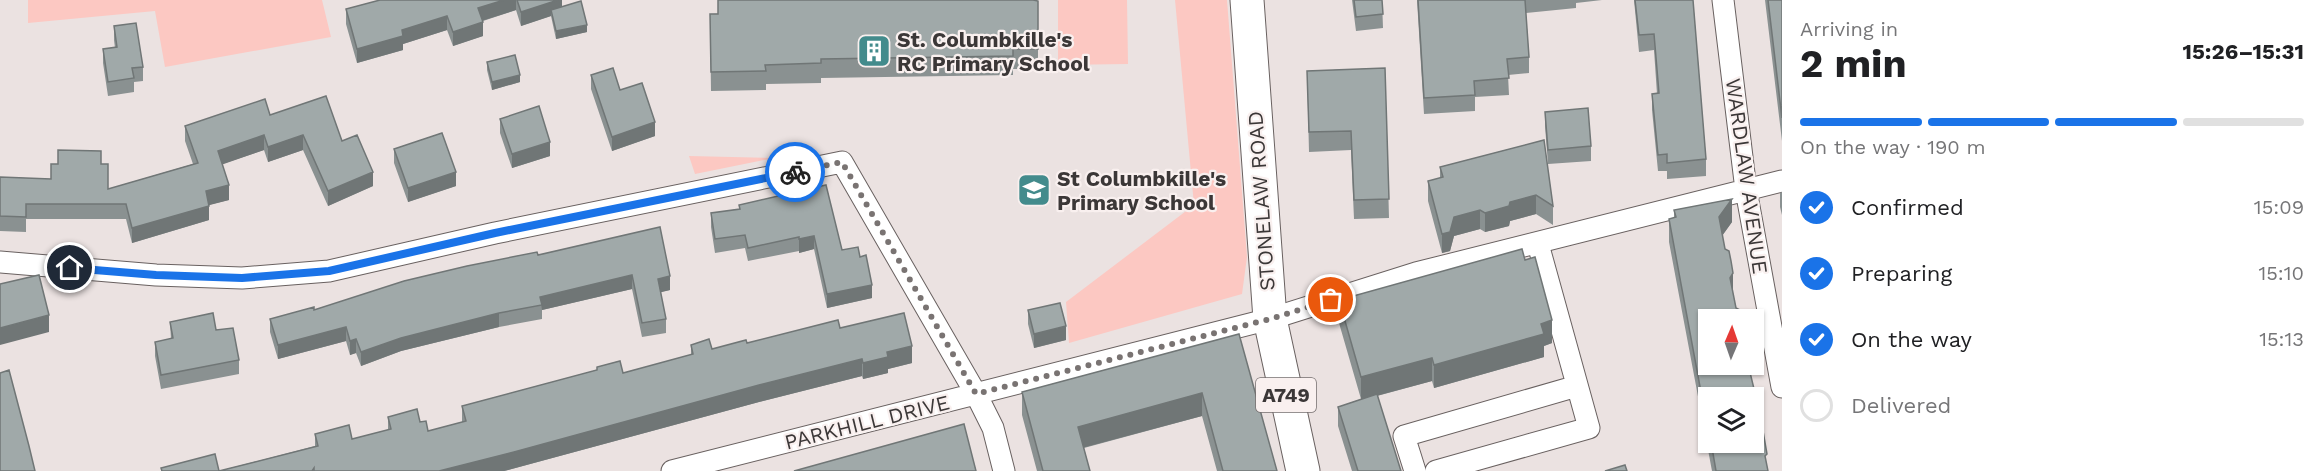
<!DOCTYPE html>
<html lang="en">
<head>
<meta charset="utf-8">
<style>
	body { margin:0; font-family:"Work Sans",sans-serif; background:#f2f2f2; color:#202124; height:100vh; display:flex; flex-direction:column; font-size:22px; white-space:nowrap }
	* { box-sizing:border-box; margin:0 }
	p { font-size:20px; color:#757577 }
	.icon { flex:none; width:33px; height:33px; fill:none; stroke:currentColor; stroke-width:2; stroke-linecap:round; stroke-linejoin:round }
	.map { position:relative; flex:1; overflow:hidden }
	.drawer { display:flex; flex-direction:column; background:#fff; width:540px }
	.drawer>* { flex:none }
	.needle { width:39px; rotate:2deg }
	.buttons { position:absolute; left:1698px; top:309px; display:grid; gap:12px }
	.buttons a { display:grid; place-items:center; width:66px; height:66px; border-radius:0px; background:#fff; box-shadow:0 2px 4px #0004; font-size:30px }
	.pin { position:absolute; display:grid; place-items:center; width:51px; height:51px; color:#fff; margin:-26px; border:3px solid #fff; border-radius:50%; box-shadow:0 2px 6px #0007 }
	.courier { position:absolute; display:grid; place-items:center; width:60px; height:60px; margin:-30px; border:4px solid #1a73e8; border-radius:50%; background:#fff; color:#222; box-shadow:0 2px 8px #0007 }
	.head em { font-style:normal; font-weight:700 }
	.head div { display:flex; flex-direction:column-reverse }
	.head { display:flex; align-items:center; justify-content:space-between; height:102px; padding:0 18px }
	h1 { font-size:39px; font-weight:700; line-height:45px }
	.bar { display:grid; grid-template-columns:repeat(4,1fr); gap:9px 6px; align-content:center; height:72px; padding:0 18px }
	.bar i { height:8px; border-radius:4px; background:#e0e0e0 }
	.bar .on { background:#1a73e8 }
	.bar p { grid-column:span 4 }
	ol { padding:0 18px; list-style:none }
	li { display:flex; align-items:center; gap:18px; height:66px }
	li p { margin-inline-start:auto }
	li .icon { padding:6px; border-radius:50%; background:#1a73e8; color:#fff; stroke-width:4 }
	li:last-child { color:#757577 }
	li i { width:33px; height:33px; border:3px solid #e0e0e0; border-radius:50% }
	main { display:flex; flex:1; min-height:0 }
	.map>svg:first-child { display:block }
	.green { fill:#fcc8c2 }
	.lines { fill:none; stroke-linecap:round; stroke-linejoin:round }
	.street-casing { stroke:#696160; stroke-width:23 }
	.primary-casing { stroke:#696160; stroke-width:35 }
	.street { stroke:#fff; stroke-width:21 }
	.primary { stroke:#fff; stroke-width:33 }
	.wall { fill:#8a9191; fill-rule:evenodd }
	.shaded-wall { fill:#707676 }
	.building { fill:#a0a9a9; stroke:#707676; stroke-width:1.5 }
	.done { stroke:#797372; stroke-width:6; stroke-dasharray:0 10.8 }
	.route { stroke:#1a73e8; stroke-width:8 }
	.labels { text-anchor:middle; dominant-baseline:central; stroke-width:4.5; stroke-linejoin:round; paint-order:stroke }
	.shield { fill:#f9f0ef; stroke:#746e6e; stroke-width:1.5 }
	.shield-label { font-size:20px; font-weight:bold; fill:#3b3737 }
	.poi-label { font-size:21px; font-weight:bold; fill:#3b3737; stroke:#f9f0ef; text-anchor:start }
	.street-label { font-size:21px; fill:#3b3737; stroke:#f9f0ef }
</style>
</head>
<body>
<main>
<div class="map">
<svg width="1782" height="471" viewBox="0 0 1782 471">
	<rect width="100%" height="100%" fill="#ebe2e1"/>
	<path class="green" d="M28,0H322L331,37L165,67L155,11L28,23Z
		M1058,0H1127L1128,64L1058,65Z
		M1175,0H1227L1247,257L1242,294L1069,343L1066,302L1194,205Z
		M689,156L774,158L695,174Z"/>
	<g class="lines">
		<defs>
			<path id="street" d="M1723,0L1746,190L1782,387
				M0,262L156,275L242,278L329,271L495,233L842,162L976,394L993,428L1004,471
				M672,471L1270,319L1416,273L1782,181
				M1415,471L1404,436L1577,386
				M1436,471L1589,428L1538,244"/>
			<path id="primary" d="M1247,0L1270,319L1303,471"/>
		</defs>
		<use href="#street" class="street-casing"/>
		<use href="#primary" class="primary-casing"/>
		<use href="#street" class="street"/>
		<use href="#primary" class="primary"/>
	</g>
	<path class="wall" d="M380,0H562V7L587,32L556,39L551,16L521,26L516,10L483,21V36L453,46L447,30L403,44V50L357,63L346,24V9Z
		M1352,0H1382L1383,28L1356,31Z
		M1417,0H1602L1576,3V8L1526,13L1529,57V73L1508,75L1509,95L1475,97V111L1424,114Z
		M1634,0H1693L1706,159V176L1667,179V171H1658L1652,110V94H1657L1654,50L1639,52Z
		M1765,0H1782V141Z
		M1033,1H1038V69H1013V75L821,78V83L766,84V90L711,91L710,14Z
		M114,26L143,67V81L134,82V92L108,96L103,63V49L115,48L114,40Z
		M487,62L520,82L492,90L487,70Z
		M1385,68L1389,218L1354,219L1351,150L1309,152L1307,71Z
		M591,75L620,90L655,136L612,151L591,89Z
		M1545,112L1591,146V161L1548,164L1545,126Z
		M270,115L342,141L373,186L328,206L303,150L268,162L264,150L222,164L229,200L208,205L209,220L132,243L126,219H26V232L0,231V177L51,179L101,164L108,189L193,164L185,141V126Z
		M500,119L550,156L512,168L500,133Z
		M1544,140L1553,206V225L1536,214L1510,221L1509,226L1485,232L1480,229L1454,236L1450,251L1442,253L1428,201V181L1440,178V167Z
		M394,149L456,186L408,202L394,163Z
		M826,185L842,250L860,257L872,298L827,308L814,249L799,253V251L748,261L745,248L715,253L711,227V213L739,209V205Z
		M1782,192V215L1780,207V193Z
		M1674,210L1732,222L1722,236L1708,320L1755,407L1768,471H1712L1669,242V219L1674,218ZM1708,398L1754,442H1708Z
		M660,227L670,290L660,292L666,319V333L642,337L632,289L542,310V319L499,327L401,351L361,366L356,353L350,355L346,341L278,359L270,332V319L314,310Z
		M1339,300L1552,343L1544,346V357L1434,388L1432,381L1377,396L1401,471H1352L1338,426V407L1361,399L1339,323Z
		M1028,310L1066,340L1034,348L1028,324Z
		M170,322L239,360V374L161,389L155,356V342L171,339Z
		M840,328L912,363L888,369V373L863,379L862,376L759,402L504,471H161V468L219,471L315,446V434L352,439L388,430V417L420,422L428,431L462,422V406L597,370V367L623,373L691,355V345L712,349Z
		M1239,334L1277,471H1217L1202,416L1084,448L1090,471H1037L1022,415V392Z"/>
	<path class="shaded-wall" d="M504,0H516V10L478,22V8Z
		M558,0H562V13L551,10V16L521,26V12Z
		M447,16V30L403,44V50L357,63V49L402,30Z
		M483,22V36L453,46V32Z
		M587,25V32L556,39V31Z
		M520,75V82L492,90V82Z
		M655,122V136L612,151V137Z
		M264,135V150L218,166V151Z
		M303,135V150L268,162V147Z
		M550,142V156L512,168V154Z
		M373,172V186L328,206V191Z
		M456,172V186L408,202V188Z
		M229,185V200L206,206V191Z
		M1536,195V214L1510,221L1509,226L1485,232V213L1510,202Z
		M1732,199V222L1719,240V217Z
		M209,206V220L132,243V228Z
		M1480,210V229L1454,236L1450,251L1442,253V234L1454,217Z
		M814,236V249L799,253V239Z
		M1733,273V296L1730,278Z
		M632,275V289L542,310L540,297Z
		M670,276V290L658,293V279Z
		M872,285V298L827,308V294Z
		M499,313V327L401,351L361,366V352L401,338Z
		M49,315V332L0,345V328Z
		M1552,320V343L1544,346V357L1434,388V365L1541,324Z
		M1066,326V340L1034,348V334Z
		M346,327V341L278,359V345Z
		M356,339V353L350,355V341Z
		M912,346V363L888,369V373L863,379V363L887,352Z
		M1432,358V381L1361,400V377Z
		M862,359V376L759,402L504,471H439L759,385Z
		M1202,393V416L1078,449V427Z"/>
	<path class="building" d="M380,0H504L478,8L483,22L453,32L447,16L402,30L403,36L357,49L346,9Z
		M517,0H558L521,12Z
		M718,0H1033L1038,1V49H1013V56L821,59V63L765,65L766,71L711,72L710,14H718Z
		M1354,0H1382L1383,14L1356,17Z
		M1418,0H1525L1529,57L1507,59L1509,78L1474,81L1475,95L1424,98Z
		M1635,0H1693L1706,159L1667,163V154L1658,155L1652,94L1659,93L1654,34L1639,35Z
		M1768,0H1782V118Z
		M581,1L587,25L556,31L551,10Z
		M136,23L143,67L132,68L134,78L108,82L103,49L117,47L114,26Z
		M515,55L520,75L492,82L487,62Z
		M613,68L620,90L642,83L655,122L612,137L591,75Z
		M1385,68L1389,199L1354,200L1351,131L1309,132L1307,71Z
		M326,96L342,141L357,135L373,172L328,191L303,135L268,147L264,135L218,151L229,185L206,191L209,206L132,228L126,204H26V217L0,216V177L51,179V164H58V150L101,151V164H108V189L198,163L185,126L265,99L270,115Z
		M539,106L550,142L512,154L500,119Z
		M1588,108L1591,146L1548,150L1545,112Z
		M442,133L456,172L408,188L394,149Z
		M1544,140L1553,206L1536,195L1510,202L1509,206L1485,213L1480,210L1454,217L1450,232L1442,234L1428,181L1443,177L1440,167Z
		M826,185L842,250L858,247L860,257L866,255L872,285L827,294L814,236L799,239V237L748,248L745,235L715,239L711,213L740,209L739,205Z
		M1732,199L1719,217L1725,249L1729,251L1731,261L1733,273L1730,278L1736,308L1740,310L1742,320H1708V364H1748L1755,393L1753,398H1708V430L1669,219L1676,217L1674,210Z
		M660,227L670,276L658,279L666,319L642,323L632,275L540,297L542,305L499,313L401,338L361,352L356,339L350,341L346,327L278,345L270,319L314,307V310L404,281L467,266L537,252L538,255Z
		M1522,249L1525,260L1535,257L1552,320L1541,324L1544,334L1434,365L1432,358L1361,377L1339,300Z
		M39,275L49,315L0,328V284Z
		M1060,303L1066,326L1034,334L1028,310Z
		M213,313L216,330L233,328L239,360L161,375L155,342L173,338L170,322Z
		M904,313L912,346L887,352L888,357L863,363L862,359L759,385L514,452L439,471H314V468L312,471H162L161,468L215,454L219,471L318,446L315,434L349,425L352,439L391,429L388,417L417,409L420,422L426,421L428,431L466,421L462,406L597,370V367L620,361L623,373L693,354L691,345L709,339L712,349L746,340L747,343L838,320L840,328Z
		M1239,334L1277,471H1223L1202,393L1078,427L1090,471H1043L1022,392Z
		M9,370L29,446L35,471H0V373Z
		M1377,394L1401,471H1358L1338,407Z
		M1754,398L1759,429L1763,431L1767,454L1765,456L1768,471H1716L1711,442H1754Z
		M964,424L976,471H794Z
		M1625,465L1627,471H1605Z"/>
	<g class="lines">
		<path class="done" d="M795,172L842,162L976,394L1270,319L1331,300"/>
		<path class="route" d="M70,268L156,275L242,278L329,271L495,233L795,172"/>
	</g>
	<defs>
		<symbol id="building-square" viewBox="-11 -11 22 22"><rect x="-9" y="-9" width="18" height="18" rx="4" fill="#438b8c" stroke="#f9f0ef"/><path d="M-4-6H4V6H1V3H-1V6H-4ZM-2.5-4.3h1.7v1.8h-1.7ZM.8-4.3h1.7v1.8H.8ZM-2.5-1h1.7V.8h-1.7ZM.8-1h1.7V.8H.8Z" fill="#fff"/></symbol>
		<symbol id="school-square" viewBox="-11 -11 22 22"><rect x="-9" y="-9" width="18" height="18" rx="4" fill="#438b8c" stroke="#f9f0ef"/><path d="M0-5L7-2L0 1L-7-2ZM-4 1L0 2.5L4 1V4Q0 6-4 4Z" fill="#fff"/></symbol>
	</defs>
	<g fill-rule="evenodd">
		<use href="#building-square" x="855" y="32" width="38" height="38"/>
		<use href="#school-square" x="1015" y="171" width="38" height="38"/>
	</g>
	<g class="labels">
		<rect class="shield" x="1256" y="378" width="60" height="34" rx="4.5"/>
		<g class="shield-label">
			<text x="1286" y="395">A749</text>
		</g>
		<g class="poi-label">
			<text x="897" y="39">St. Columbkille's<tspan x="897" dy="24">RC Primary School</tspan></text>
			<text x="1057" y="178">St Columbkille's<tspan x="1057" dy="24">Primary School</tspan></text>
		</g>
		<g class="street-label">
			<text transform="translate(1747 176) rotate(82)">WARDLAW AVENUE</text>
			<text transform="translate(1261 201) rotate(-94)">STONELAW ROAD</text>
			<text transform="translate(867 422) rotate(-14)">PARKHILL DRIVE</text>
		</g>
	</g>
</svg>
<div class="buttons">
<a><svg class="needle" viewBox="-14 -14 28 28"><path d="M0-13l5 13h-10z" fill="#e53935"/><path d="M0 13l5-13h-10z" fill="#757577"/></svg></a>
<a><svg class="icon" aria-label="layers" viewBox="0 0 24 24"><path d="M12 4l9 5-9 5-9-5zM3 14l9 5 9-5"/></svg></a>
</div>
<div class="pin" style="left:1331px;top:300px;background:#ea580c"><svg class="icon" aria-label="bag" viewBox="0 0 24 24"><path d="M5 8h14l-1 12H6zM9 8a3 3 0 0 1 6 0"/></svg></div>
<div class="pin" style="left:70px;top:268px;background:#1f2937"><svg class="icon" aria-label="home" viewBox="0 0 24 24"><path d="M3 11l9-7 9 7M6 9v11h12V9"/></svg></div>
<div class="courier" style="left:795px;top:172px"><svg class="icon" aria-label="bike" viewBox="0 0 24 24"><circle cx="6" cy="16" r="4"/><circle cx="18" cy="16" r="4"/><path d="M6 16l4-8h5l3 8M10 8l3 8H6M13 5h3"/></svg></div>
</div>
<section class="drawer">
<div class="head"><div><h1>2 min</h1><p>Arriving in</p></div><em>15:26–15:31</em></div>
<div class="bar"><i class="on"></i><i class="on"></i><i class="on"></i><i></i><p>On the way · 190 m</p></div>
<ol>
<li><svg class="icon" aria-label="check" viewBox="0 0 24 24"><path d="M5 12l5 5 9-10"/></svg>Confirmed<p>15:09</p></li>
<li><svg class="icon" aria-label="check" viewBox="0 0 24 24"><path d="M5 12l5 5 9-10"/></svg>Preparing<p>15:10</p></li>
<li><svg class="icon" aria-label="check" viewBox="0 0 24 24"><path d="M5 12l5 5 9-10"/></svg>On the way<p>15:13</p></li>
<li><i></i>Delivered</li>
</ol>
</section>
</main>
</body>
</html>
